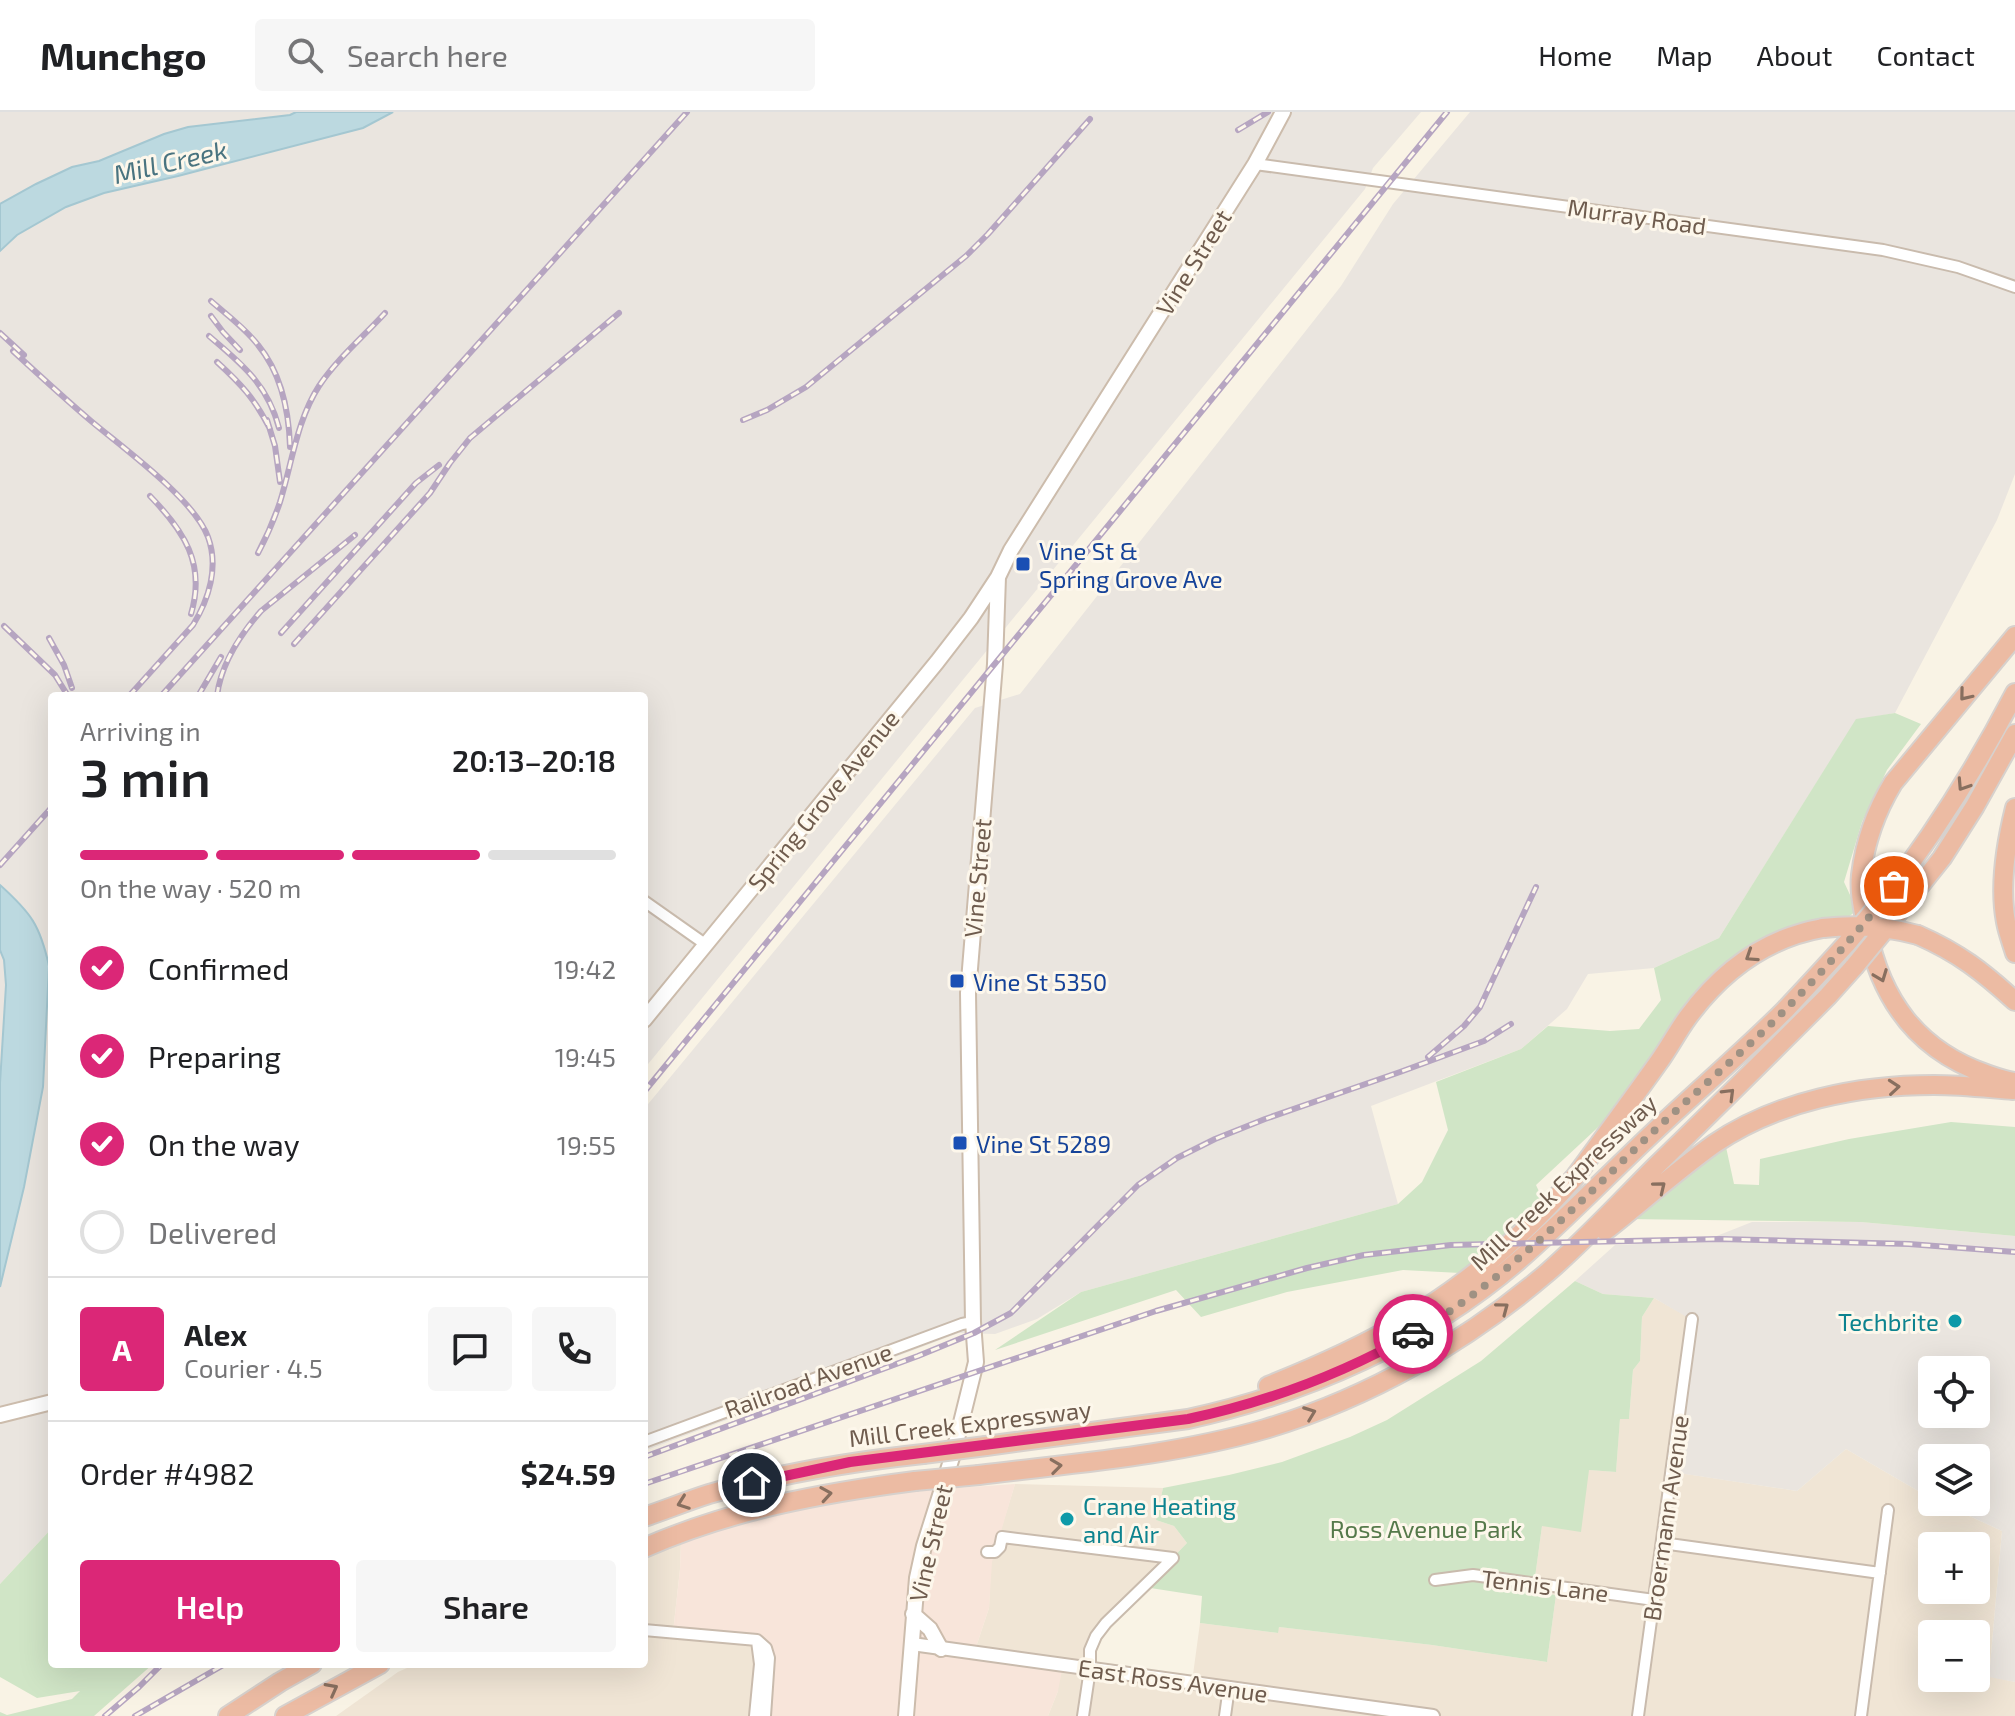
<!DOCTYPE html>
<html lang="en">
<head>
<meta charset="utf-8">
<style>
	body { margin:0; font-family:"Exo 2",sans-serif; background:#f6f6f6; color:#202124; height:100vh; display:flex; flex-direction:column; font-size:30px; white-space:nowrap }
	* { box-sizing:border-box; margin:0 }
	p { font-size:26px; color:#757577 }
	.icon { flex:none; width:44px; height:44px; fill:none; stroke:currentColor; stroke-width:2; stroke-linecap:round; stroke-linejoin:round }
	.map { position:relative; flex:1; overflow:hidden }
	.side { position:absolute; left:48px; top:580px; width:600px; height:976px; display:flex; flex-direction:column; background:#fff; border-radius:8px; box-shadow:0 8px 32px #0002 }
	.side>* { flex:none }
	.tools { position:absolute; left:1918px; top:1244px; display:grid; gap:16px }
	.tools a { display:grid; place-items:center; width:72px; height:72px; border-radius:8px; background:#fff; box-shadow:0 8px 32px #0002; font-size:40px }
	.pin { position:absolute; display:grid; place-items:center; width:68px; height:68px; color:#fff; margin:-34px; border:4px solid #fff; border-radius:50%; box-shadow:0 2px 8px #0007 }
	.courier { position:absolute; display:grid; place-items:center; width:80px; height:80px; margin:-40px; border:6px solid #db2777; border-radius:50%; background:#fff; color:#222; box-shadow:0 2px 10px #0007 }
	.overview em { font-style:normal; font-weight:600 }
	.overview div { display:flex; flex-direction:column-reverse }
	.overview { display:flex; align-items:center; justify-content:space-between; height:136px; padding:0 32px }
	h1 { font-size:52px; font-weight:600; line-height:60px }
	.bar { display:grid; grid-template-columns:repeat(4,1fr); gap:12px 8px; align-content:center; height:96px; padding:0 32px }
	.bar i { height:10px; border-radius:6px; background:#e0e0e0 }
	.bar .on { background:#db2777 }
	.bar p { grid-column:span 4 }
	.line { display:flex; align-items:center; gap:20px; padding:0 32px; border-top:2px solid #e0e0e0 }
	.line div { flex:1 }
	.round { display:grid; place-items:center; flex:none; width:84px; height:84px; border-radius:8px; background:#f6f6f6 }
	ol { padding:0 32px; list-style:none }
	li { display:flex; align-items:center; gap:24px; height:88px }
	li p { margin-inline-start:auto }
	li .icon { padding:8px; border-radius:50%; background:#db2777; color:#fff; stroke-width:4 }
	li:last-child { color:#757577 }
	li i { width:44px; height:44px; border:4px solid #e0e0e0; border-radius:50% }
	.action { display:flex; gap:16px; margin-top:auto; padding:16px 32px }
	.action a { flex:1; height:92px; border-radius:8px; background:#db2777; color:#fff; font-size:32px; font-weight:600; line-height:92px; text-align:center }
	.action a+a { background:#f6f6f6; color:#202124 }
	header { display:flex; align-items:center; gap:48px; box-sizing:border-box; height:112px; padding:0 40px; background:#fff; border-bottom:2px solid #e0e0e0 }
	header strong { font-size:38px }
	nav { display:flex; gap:44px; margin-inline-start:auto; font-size:28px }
	.search { width:560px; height:72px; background:#f6f6f6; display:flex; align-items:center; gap:20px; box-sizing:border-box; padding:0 28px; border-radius:8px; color:#757577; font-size:30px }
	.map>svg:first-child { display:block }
	.residential { fill:#f0e5d5; fill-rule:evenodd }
	.commercial { fill:#f8e5da }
	.industrial { fill:#eae5df; fill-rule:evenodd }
	.green { fill:#d0e5c6 }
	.water { fill:#bcd9e0; stroke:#a4c7d1; stroke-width:2 }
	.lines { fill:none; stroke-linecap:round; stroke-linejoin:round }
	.minor-casing { stroke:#c9bbad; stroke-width:14 }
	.tertiary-casing { stroke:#c9bbad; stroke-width:16 }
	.secondary-casing { stroke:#ccbcac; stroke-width:18 }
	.motorway-casing { stroke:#d7d1cd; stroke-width:22 }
	.minor { stroke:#fff; stroke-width:10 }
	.tertiary { stroke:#fff; stroke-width:12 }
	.secondary { stroke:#fff; stroke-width:14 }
	.motorway { stroke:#ecbba3; stroke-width:18 }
	.rail-casing { stroke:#b6a5c1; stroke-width:6 }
	.rail { stroke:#fdf7eb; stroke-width:3; stroke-dasharray:9; stroke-linecap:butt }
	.motorway-bridge-casing { stroke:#d7d1cd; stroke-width:22; stroke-linecap:butt }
	.motorway-bridge { stroke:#ecbba3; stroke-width:18 }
	.oneway { stroke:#886f5f }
	.done { stroke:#9f9183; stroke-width:8; stroke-dasharray:0 14.4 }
	.route { stroke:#db2777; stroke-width:10 }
	.transit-dot { fill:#1a4fb4; stroke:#fdf7eb; stroke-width:3 }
	.culture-dot { fill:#0f9aa8; stroke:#fdf7eb; stroke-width:3 }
	.labels { text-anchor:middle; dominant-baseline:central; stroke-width:6; stroke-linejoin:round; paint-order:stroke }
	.street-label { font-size:24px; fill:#6f5c4e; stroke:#fdf7eb }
	.transit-label { font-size:24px; fill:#164399; stroke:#fdf7eb; text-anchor:start }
	.culture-label { font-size:24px; fill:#0d838f; stroke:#fdf7eb; text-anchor:end }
	.park-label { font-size:24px; fill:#55794a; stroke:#fdf7eb }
	.water-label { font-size:26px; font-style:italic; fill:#4a7480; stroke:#fdf7eb }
</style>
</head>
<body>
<header>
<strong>Munchgo</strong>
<div class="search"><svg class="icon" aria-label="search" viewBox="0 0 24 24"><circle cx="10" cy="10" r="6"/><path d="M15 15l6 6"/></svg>Search here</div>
<nav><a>Home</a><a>Map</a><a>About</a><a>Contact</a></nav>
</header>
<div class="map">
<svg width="2015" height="1604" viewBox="0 0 2015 1604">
	<rect width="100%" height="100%" fill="#f9f3e5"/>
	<path class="residential" d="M1654,1186L1692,1207L1673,1360L1797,1379L1846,1337L1932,1387V1390H1939L2002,1419L1989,1564L2015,1570V1604H1048L1058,1579L974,1541L989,1496L991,1450L1015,1372L1163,1376L1156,1408L1174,1414L1187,1431L1096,1524L1090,1557L1192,1570L1200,1511L1277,1521L1279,1515L1432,1533L1547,1550L1556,1483L1533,1480L1542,1414L1589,1358L1616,1360L1620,1306L1629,1307L1633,1258L1640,1249L1642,1205ZM1932,1434H1976V1478H1932ZM1932,1522H1976V1566H1932Z
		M681,1430L680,1457L673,1520L757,1528L755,1604H336L398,1560L416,1552H644V1447Z"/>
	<path class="commercial" d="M1015,1372L992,1450L989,1496L974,1541L1063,1553L1058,1579L1048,1604H755L757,1528L673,1521L680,1457L681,1430L765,1403L841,1387L941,1377Z"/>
	<path class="industrial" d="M0,0H1421L1373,56L1365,77L644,957V584H52V1416L0,1472Z
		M1470,0H2015V362L1997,408L1895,601L1856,608L1719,826L1654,856L1588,862L1567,897L1521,937L1371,994L1398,1092L1081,1180L1037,1207L995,1222L959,1221L644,1339V997L975,596L1020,582L1341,174L1393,92Z
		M1752,1110H1861L2015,1124V1570L1989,1565L2002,1419L1939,1390H1976V1346H1932V1387L1846,1337L1797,1379L1672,1360L1692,1208L1654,1186L1603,1182L1575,1169L1615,1133L1704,1129ZM1932,1258H1976V1302H1932Z"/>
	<path class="green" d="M1895,601L1921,612L1887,658L1862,710L1844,770L1857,798L1846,807L1745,841L1608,1006L1536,1073L1550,1103L1479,1162L1403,1158L1287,1180L1201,1205L1176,1178L995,1238L1081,1180L1398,1092L1422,1070L1448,1018L1436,970L1521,937L1548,914L1610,919L1639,917L1661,888L1654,856L1719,826L1856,607Z
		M1951,1010L2015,1015V1124L1861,1110L1626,1107L1684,1058L1726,1035L1734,1072L1759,1073L1760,1047L1849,1027Z
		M1575,1169L1603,1182L1654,1186L1642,1205L1640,1249L1633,1258L1629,1307H1620L1616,1360L1589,1358L1581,1420L1542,1414L1533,1480L1556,1483L1547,1550L1432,1533L1279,1515L1278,1521L1200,1511L1202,1484L1144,1475L1187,1431L1174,1414L1156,1408L1163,1376L1229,1363L1282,1350L1350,1325L1387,1308L1481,1249Z
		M52,1416V1552H153L94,1604H0V1600L7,1603L72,1587L80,1579L37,1586L0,1565V1472Z"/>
	<path class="water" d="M296,0H393L363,16L178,64L104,81L66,95L17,123L0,139V92L36,72L72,55L99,49L164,22L188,15L290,3Z
		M0,773C31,801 40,813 49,854L43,975L24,1075L0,1175V971L6,873L4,848L0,838Z"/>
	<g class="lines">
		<defs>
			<path id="minor" d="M1255,52L1883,138L1958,155L2015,175
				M644,789L705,832
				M644,1330L962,1212L973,1210
				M1662,1431L1880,1461
				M987,1440H995L1000,1435L1002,1425L1173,1446
				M1435,1468L1473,1463L1654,1488
				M644,1518L757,1528
				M757,1528L766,1536L769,1546L765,1604
				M755,1604L760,1552L757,1529
				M1083,1604L1090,1557V1538L1096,1524L1106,1511L1173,1446
				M1225,1604L1229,1575
				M1638,1604L1692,1207
				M1861,1604L1888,1398"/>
			<path id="tertiary" d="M912,1532L1433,1604"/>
			<path id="secondary" d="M644,908L937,550L971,506L998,465
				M0,1303L52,1290
				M913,1502L930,1517L941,1537
				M906,1604L917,1466L924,1434L954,1339L976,1250L973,1210L968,881L995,552L998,465L1011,438L1255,52L1283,0"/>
			<path id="motorway" d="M2015,524L1893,671C1876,699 1865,730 1861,763C1859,781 1864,800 1867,818C1881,888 1917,938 1986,962C1995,965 2005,969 2015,970
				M2015,696C2006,732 1999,774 2006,810C2008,821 2012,831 2015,841
				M1882,789C1933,724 1977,654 2015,581
				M1886,816L1942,746L1975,694L2015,622
				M1918,823C1959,841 1983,860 2015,889
				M1605,1119C1641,1091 1676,1059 1714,1032C1777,989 1859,973 1934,973C1961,973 1987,976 2013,978
				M1268,1274C1313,1256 1359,1236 1401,1211C1466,1174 1526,1121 1575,1065C1603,1027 1631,989 1658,951C1669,936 1677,920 1688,905C1722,859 1766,826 1823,816
				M986,1334L1188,1307C1308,1281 1425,1229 1519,1148C1566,1107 1610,1061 1656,1018C1698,978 1743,940 1785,898C1806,876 1826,854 1847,831
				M979,1363C1075,1351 1172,1344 1265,1317C1369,1286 1466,1230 1548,1160C1586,1127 1620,1090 1656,1054C1714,998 1771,941 1828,884L1854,855
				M644,1405C665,1398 687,1389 709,1382C780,1361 849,1350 923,1342
				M644,1436C730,1398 822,1381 915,1369
				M228,1604L280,1570L312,1552
				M285,1604L380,1552"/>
		</defs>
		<use href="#minor" class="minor-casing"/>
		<use href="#tertiary" class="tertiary-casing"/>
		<use href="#secondary" class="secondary-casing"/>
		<use href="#motorway" class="motorway-casing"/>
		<use href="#minor" class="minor"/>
		<use href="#tertiary" class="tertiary"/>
		<use href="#secondary" class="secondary"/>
		<use href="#motorway" class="motorway"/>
		<defs>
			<path id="rail" d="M1238,18L1268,0
				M211,189C227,203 245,216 258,233C281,261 289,300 290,335
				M211,204L223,220L240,238
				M0,221L24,243
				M209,224C242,252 268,273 279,316
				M13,239C39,263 64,286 91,309C123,336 194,387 208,425C219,455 209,487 193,513L129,584
				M217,250C242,273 255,287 270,317
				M267,308L275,334L280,370
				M743,308L767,298L806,275L966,144L988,122L1090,7
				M150,384C184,419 206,452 191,502
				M258,441C267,424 274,408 280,390C292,351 297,308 319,274C337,247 364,224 385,201
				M4,514L55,563L68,584
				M281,521L416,371L439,353
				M49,526L64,553L72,576
				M294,532L430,381L450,351L470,326L619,201
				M161,584L687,0
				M198,584L221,545
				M217,584C221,551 240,523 261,499L355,423
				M0,753L52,695
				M1428,945L1464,914L1480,895L1536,775
				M644,980L1447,0
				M52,1018V1016
				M644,1345L918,1244L974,1221L1011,1201L1138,1073L1177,1046L1215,1027L1265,1007L1400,960L1484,929L1511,912
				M644,1372L1156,1199L1307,1156L1364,1143L1451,1133L1720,1127L1909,1132L2015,1140
				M105,1604L139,1575L162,1552
				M135,1604L225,1552"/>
		</defs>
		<use href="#rail" class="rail-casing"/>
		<use href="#rail" class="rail"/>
		<defs>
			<path id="motorway-bridge" d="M1823,816C1856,812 1886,814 1918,823
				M1847,831L1882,789
				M1854,855L1886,816
				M923,1342L986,1334
				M915,1369L979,1363"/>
		</defs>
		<use href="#motorway-bridge" class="motorway-bridge-casing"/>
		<use href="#motorway-bridge" class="motorway-bridge"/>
	</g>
	<defs><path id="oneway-chevron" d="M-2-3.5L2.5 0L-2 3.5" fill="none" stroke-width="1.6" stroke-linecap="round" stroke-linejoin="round" transform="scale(2)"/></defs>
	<g class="oneway">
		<use href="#oneway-chevron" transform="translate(1965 583) rotate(129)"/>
		<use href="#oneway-chevron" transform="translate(1963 673) rotate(123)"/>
		<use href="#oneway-chevron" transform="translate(1751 844) rotate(147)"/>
		<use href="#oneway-chevron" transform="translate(1881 864) rotate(69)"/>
		<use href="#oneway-chevron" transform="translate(1894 975) rotate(-5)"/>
		<use href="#oneway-chevron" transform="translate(1729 982) rotate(-45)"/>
		<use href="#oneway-chevron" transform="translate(1660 1075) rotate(-39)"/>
		<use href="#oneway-chevron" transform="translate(1503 1196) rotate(-37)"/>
		<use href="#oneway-chevron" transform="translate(1310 1301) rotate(-21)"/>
		<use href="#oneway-chevron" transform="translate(1056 1354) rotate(-7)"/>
		<use href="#oneway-chevron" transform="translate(826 1382) rotate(-9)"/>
		<use href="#oneway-chevron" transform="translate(683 1391) rotate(160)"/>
		<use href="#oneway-chevron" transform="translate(332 1577) rotate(-28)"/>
	</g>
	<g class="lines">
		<path class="done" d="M1413,1222C1506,1169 1578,1091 1655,1018C1698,978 1743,940 1785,898C1823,859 1860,818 1894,774"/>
		<path class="route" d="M752,1371L850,1350L1188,1307C1268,1290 1342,1262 1413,1222"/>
	</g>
	<g class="transit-dot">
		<rect x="1015" y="444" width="16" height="16" rx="4"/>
		<rect x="949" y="861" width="16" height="16" rx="4"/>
		<rect x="952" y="1023" width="16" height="16" rx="4"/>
	</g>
	<g class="culture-dot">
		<circle cx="1955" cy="1209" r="8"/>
		<circle cx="1067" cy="1407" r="8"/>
	</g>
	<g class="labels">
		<g class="street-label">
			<text transform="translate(1637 104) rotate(8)">Murray Road</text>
			<text transform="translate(1193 150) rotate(-58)">Vine Street</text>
			<text transform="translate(823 688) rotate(-51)">Spring Grove Avenue</text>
			<text transform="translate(977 766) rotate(-85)">Vine Street</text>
			<text transform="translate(1563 1070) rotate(-43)">Mill Creek Expressway</text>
			<text transform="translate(808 1268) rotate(-20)">Railroad Avenue</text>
			<text transform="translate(970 1311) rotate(-7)">Mill Creek Expressway</text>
			<text transform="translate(1665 1406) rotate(-82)">Broermann Avenue</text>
			<text transform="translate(930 1431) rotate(-77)">Vine Street</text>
			<text transform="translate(1545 1473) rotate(7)">Tennis Lane</text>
			<text transform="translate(1173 1568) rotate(8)">East Ross Avenue</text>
		</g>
		<g class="transit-label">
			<text x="1039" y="438">Vine St &amp;<tspan x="1039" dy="28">Spring Grove Ave</tspan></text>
			<text x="973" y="869">Vine St 5350</text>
			<text x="976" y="1031">Vine St 5289</text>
		</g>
		<g class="culture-label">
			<text x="1939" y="1209">Techbrite</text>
			<text x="1083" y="1393" text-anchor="start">Crane Heating<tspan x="1083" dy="28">and Air</tspan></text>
		</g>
		<g class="park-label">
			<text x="1426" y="1416">Ross Avenue Park</text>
		</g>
		<g class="water-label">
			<text transform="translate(170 49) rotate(-13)">Mill Creek</text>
		</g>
	</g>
</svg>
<div class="tools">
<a><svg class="icon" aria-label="locate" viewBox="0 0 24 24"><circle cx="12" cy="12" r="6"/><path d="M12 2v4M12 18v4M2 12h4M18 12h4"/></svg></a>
<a><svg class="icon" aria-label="layers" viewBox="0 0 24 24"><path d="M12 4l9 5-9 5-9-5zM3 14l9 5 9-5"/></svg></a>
<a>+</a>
<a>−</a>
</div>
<div class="pin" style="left:1894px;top:774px;background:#ea580c"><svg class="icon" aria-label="bag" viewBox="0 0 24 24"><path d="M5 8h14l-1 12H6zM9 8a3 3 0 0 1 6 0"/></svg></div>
<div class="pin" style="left:752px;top:1371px;background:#1f2937"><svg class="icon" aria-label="home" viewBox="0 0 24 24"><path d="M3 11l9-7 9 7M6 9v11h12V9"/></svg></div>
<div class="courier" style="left:1413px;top:1222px"><svg class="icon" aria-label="car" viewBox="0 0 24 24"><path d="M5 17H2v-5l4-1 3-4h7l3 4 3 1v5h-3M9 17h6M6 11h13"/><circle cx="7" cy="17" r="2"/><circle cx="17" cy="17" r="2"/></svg></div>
<section class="side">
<div class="overview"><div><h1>3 min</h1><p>Arriving in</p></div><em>20:13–20:18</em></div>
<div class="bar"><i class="on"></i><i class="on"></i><i class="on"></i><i></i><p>On the way · 520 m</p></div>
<ol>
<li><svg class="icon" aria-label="check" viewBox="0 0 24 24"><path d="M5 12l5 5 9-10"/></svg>Confirmed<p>19:42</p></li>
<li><svg class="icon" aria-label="check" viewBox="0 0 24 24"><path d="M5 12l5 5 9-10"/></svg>Preparing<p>19:45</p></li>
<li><svg class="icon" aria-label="check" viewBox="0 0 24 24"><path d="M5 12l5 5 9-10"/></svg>On the way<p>19:55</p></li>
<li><i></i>Delivered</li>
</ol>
<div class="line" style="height:144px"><b class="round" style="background:#db2777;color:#fff">A</b><div><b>Alex</b><p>Courier · 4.5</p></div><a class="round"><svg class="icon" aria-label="chat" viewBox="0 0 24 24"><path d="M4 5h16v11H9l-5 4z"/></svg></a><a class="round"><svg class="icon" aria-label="phone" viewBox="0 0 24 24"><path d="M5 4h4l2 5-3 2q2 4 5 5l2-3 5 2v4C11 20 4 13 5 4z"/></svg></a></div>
<div class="line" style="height:104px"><div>Order #4982</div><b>$24.59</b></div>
<div class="action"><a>Help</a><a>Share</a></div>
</section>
</div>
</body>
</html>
